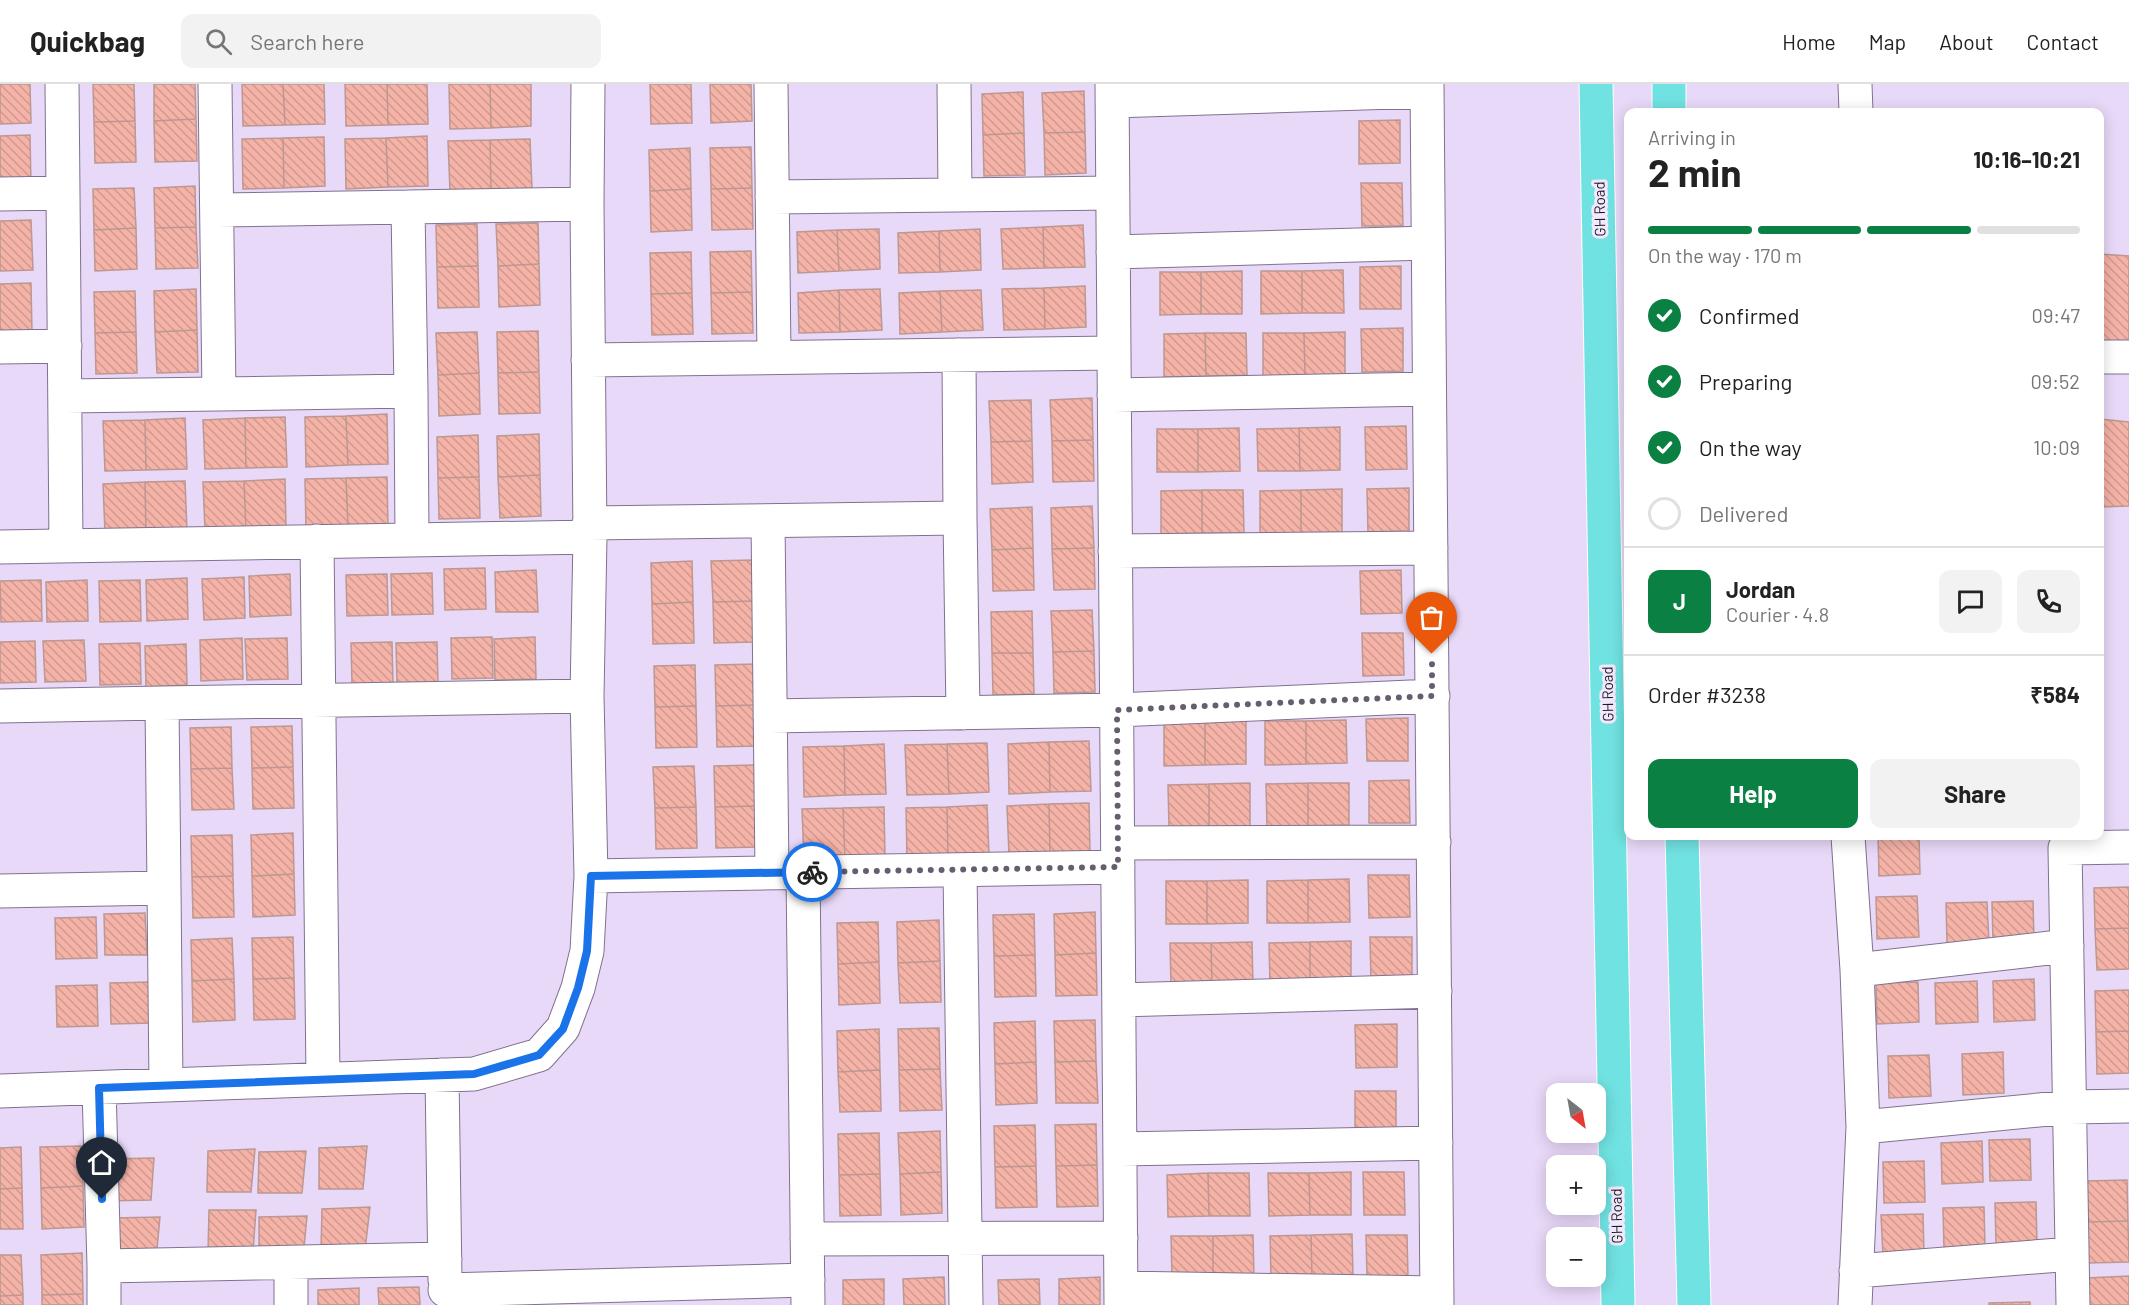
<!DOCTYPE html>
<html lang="en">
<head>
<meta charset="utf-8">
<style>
	body { margin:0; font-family:Barlow,sans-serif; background:#f2f2f2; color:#222; height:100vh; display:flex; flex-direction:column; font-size:22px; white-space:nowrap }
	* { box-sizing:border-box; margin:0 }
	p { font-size:20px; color:#767676 }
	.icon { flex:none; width:33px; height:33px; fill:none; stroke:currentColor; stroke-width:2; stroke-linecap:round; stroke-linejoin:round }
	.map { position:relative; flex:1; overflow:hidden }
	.sheet { position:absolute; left:1624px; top:24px; width:480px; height:732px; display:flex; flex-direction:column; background:#fff; border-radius:12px; box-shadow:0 3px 15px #0003 }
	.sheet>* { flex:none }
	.needle { width:39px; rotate:149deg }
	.tools { position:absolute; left:1546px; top:999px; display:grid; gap:12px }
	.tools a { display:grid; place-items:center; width:60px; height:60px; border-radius:12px; background:#fff; box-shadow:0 3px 15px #0003; font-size:30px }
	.pin { position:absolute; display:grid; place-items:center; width:51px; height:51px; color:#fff; margin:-62px -26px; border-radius:50% 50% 50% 0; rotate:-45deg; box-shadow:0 0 6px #0007 }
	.pin .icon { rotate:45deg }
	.courier { position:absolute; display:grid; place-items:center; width:60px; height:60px; margin:-30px; border:4px solid #1a73e8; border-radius:50%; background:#fff; color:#222; box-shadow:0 2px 8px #0007 }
	.head em { font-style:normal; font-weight:700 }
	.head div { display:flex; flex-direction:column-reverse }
	.head { display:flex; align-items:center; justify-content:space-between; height:102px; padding:0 24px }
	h1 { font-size:39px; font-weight:700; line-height:45px }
	.bar { display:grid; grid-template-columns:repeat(4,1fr); gap:9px 6px; align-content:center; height:72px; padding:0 24px }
	.bar i { height:8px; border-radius:4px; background:#e0e0e0 }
	.bar .selected { background:#0b8043 }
	.bar p { grid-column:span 4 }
	.line { display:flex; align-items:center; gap:15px; padding:0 24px; border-top:2px solid #e0e0e0 }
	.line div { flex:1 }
	.round { display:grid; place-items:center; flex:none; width:63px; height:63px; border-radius:12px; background:#f2f2f2 }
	ol { padding:0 24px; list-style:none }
	li { display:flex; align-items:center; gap:18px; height:66px }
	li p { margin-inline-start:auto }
	li .icon { padding:6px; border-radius:50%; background:#0b8043; color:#fff; stroke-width:4 }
	li:last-child { color:#767676 }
	li i { width:33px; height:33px; border:3px solid #e0e0e0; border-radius:50% }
	.cta { display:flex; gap:12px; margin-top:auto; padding:12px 24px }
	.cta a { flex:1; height:69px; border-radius:12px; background:#0b8043; color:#fff; font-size:24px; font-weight:700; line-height:69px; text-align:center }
	.cta a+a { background:#f2f2f2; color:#222 }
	header { display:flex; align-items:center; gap:36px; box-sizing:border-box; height:84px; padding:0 30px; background:#fff; border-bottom:2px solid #e0e0e0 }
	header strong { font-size:28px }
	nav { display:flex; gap:33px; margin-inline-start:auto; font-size:21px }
	.search { width:420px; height:54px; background:#f2f2f2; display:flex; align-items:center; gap:15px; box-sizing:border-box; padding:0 21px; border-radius:12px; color:#767676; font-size:22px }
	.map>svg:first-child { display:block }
	.building { fill:url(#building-back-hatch); stroke:#bd9791; stroke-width:1.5 }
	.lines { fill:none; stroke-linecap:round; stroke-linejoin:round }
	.minor-casing { stroke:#80728f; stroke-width:35 }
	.major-casing { stroke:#fff; stroke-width:35 }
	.minor { stroke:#fff; stroke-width:33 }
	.major { stroke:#71e2e2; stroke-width:33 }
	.done { stroke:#665e70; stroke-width:6; stroke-dasharray:0 10.8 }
	.route { stroke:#1a73e8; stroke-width:8 }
	.labels { text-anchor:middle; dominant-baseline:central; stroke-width:6; stroke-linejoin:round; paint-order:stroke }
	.street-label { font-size:15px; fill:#201b26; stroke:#f3e9fd }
</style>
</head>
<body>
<header>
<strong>Quickbag</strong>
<div class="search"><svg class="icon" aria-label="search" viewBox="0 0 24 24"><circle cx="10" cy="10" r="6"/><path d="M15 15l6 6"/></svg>Search here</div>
<nav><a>Home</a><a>Map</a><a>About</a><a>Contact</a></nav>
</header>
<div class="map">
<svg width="2129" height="1221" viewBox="0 0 2129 1221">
	<defs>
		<pattern id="building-back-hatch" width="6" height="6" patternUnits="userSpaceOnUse" patternTransform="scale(1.5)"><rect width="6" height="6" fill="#f5b3a8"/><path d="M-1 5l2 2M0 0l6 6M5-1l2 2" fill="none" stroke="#d29990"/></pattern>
	</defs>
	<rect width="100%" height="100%" fill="#e9d9f9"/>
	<path class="building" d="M0,0H30L31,39L0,40Z
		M93,0H134L135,37L94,38Z
		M154,0H195L196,35L154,37Z
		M242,0H283L285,41L243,42Z
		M283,0H324L325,40L285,41Z
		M345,0H387L388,41L346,42Z
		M387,0H427L428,40L388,41Z
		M449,0H490L491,44L450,45Z
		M490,0H531V42L491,44Z
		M650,0H691L692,39L651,40Z
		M710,0H751L752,37L711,39Z
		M1084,7L1085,48L1044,49L1042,9Z
		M1023,8L1024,49L983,51L982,10Z
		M196,35L197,77L155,78L154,37Z
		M1400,36V79L1359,80V37Z
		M135,37L136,78L95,79L94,38Z
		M1085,48L1086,89L1045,91L1044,49Z
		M1024,49L1025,91L984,92L983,51Z
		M30,51L31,101L0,102V52Z
		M427,52L428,102L388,103L386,54Z
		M324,53L325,102L284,104L283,54Z
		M283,54L284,104L243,105L242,55Z
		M386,54L388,103L346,105L345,55Z
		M530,55L532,104L491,106L490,56Z
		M490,56L491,106L450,107L448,57Z
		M751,63L752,104L711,105L710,64Z
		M690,64L691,105L650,107L649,66Z
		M1361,99H1402L1403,142H1362Z
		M195,102L196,143L155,144L154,104Z
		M134,104L136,144L94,146L93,105Z
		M752,104L753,145L712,146L711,105Z
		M691,105L692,146L651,148L650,107Z
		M31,136L33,186L0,187V137Z
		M538,139L539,180L498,182L496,140Z
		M477,140L478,182L437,183L436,141Z
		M1083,141L1085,183L1044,184L1043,143Z
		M196,143L198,184L156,185L155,144Z
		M1043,143L1044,184L1003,185L1001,145Z
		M136,144L137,185L95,187L94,146Z
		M879,145L880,185L839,187L837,146Z
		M980,145L981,186L940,188L939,147Z
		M837,146L839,187L798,189L797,148Z
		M939,147L940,188L899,189L898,149Z
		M751,167L752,208L711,209L710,168Z
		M691,168L692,209L651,210L650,169Z
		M2100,170L2129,172V258L2100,259Z
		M539,180L540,221L499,223L498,182Z
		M478,182L479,223L438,224L437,183Z
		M1401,182V225H1360V183Z
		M1343,186L1344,229H1302V187Z
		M1242,187V230H1201V188Z
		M1261,187H1302V229L1261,230Z
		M1160,188H1201V230L1160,231Z
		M31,199L32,248L0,249V200Z
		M1085,202L1086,243L1045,245L1044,204Z
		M1044,204L1045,245L1004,246L1002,205Z
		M196,205L197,246L155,248L154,207Z
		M880,205L882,246L840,248L839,206Z
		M839,206L840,248L799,249L798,209Z
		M981,206L983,246L942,248L940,207Z
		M135,207L136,248L95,249L94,208Z
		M940,207L942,248L900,250L899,209Z
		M752,208L753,249L712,250L711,209Z
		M692,209L693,250L652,251L651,210Z
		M1403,244V287L1362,288L1361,245Z
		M197,246L198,288L157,289L155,248Z
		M538,247L539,288L498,289L497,248Z
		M136,248L137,289L96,290L95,249Z
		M477,248L479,289L438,291L436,249Z
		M1345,248V291L1305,292L1304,249Z
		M1205,249L1206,292L1164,293V250Z
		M1205,249H1246L1247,291L1206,292Z
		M1263,249H1304L1305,292H1263Z
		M539,288L540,329L499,330L498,289Z
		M479,289L480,330L439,332L438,291Z
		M1092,314L1093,356L1052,357L1050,316Z
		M1031,316L1032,357L991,358L989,317Z
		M387,330L388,380L348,381L346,332Z
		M346,332L348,381L306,383L305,333Z
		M285,333L287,383L246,384L245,334Z
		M185,334L187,385L146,386L145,336Z
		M245,334L246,384L205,385L203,336Z
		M2100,335L2129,338V422L2100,423Z
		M145,336L146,386L105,387L103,337Z
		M1406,342L1407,385L1366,386L1365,343Z
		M1340,343V386L1300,387L1299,344Z
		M1239,344L1240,387L1198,388V345Z
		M1299,344L1300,387H1258L1257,345Z
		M1157,345H1198V388H1157Z
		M539,350L540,391L498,393L497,352Z
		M478,351L479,393L438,394L437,353Z
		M1093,356L1094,397L1053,398L1052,357Z
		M1032,357L1033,398L992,400L991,358Z
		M540,391L541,432L500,434L498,393Z
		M387,393L388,442L348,444L346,394Z
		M479,393L480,434L439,435L438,394Z
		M346,394L348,444L306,446L305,395Z
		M285,395L286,445L246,447L244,397Z
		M185,397L187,447L146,448L145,398Z
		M244,397L246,447H205L203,398Z
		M145,398L146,448L105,449L103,400Z
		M1409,404V447L1368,448L1367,405Z
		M1342,405V448L1301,449V406Z
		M1202,406V449L1161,450V407Z
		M1202,406H1243L1244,449H1202Z
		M1301,406V449H1260V407Z
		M1092,422L1094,464L1052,465L1051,424Z
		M1032,423L1033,464L992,466L990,425Z
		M1033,464L1034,506L993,507L992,466Z
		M1094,464L1095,505L1054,506L1052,465Z
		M753,476L754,517L713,518L711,477Z
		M692,477L693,518L652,520L651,479Z
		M485,484L486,525L445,526L444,485Z
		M536,486L538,528H496L495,488Z
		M1401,486L1402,529L1361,530L1360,487Z
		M432,489L433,530L392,531L391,490Z
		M290,490L291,531L250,533L249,492Z
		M387,490L388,531L347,532L346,491Z
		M244,493L245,534L204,536L202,495Z
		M187,494L188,535L147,537L146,496Z
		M41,496L42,537L1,538L0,497Z
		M87,496L88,537L47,538L46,498Z
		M140,496L141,537L100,538L99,497Z
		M754,517L755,558L714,559L713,518Z
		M693,518L694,559L653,560L652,520Z
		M1092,526L1094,567L1053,568L1051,527Z
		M1032,527L1033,569H992L991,528Z
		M1362,549H1403L1404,591L1363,592Z
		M492,553L493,594L452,595L451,554Z
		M535,553L536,595L495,596L494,555Z
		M242,554L243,595L201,597L200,556Z
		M287,554L288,595L247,596L245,555Z
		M84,556L86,597L45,598L43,557Z
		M35,557L36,598L0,599V558Z
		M392,558L393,599L352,600L351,559Z
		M437,558L438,599L397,600L396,559Z
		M140,559L141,600L100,601L99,560Z
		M186,560L187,601L146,603L145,562Z
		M1094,567L1095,608L1054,609L1053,568Z
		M992,569H1033L1034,610L993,611Z
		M756,580L757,621L716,622L715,581Z
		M695,581L696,622L655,623L654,582Z
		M757,621L758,662L717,663L716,622Z
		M696,622L697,663L656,664L655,623Z
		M1408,634V677H1367L1366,635Z
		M1346,636L1347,679L1306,680V637Z
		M1246,637V680L1205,681V638Z
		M1265,637H1306V680L1265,681Z
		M1205,638V681L1164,682V639Z
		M292,642L293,683L252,684L251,643Z
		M231,643L232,684L191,685L190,644Z
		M1089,657L1091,707L1050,708L1049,658Z
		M1049,658L1050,708L1009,710L1008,660Z
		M987,659L989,708L949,710L947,660Z
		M884,660L886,710L845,711L844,662Z
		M947,660L949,710L907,711L905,661Z
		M844,662L845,711L804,713L803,663Z
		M755,681L756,722L715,723L714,682Z
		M694,682L696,723L655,724L653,683Z
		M293,683L294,724L253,725L252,684Z
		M232,684L234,725L192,726L191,685Z
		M1409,696L1410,739H1369V697Z
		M1250,699V742L1209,743V700Z
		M1308,699V742H1267L1266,700Z
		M1308,699H1349V741L1308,742Z
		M1209,700V743H1169L1168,701Z
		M1089,719L1090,769L1050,771L1049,720Z
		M1049,720L1050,771H1009L1007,722Z
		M987,721L989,771L948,772L947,723Z
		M756,722L757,763L716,764L715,723Z
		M696,723L697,764L656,765L655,724Z
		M884,723L885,773L845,774L843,724Z
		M947,723L948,772L907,774L906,724Z
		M843,724L845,774L804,775L802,725Z
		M293,749L294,790L252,792L251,751Z
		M232,751L233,792L192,793L191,752Z
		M1878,752H1919L1920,790L1879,792Z
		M294,790L295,831L253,833L252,792Z
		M1368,791H1409L1410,833L1369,834Z
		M233,792L234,833L193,834L192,793Z
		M1349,795L1350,838L1308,839V796Z
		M1248,796V839L1207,840V797Z
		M1308,796V839H1267V797Z
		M1166,797H1207V840H1166Z
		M2129,803V844L2095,845L2094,804Z
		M1917,812L1919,853L1877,855L1876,813Z
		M2033,817L2034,858L1993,859L1992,818Z
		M1987,818L1989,859L1947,860L1946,819Z
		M1095,828L1096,869L1055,871L1054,830Z
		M145,829L147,871H105L104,830Z
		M1034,830L1035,871L994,872L993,831Z
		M96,833L97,874L56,875L55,834Z
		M939,836L940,877L898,879L897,838Z
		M878,838L879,878L838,880L837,839Z
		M2129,844V885L2097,886L2095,845Z
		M293,853L294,894L253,895L252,854Z
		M1370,853H1412V896H1371Z
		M232,854L234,895L192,897L191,856Z
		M1351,857V901H1310V858Z
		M1252,858L1253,901H1212L1211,859Z
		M1310,858V901L1270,902L1269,859Z
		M1170,859H1211L1212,901L1171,902Z
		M1096,869L1097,911L1056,912L1055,871Z
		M1035,871L1036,912L995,913L994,872Z
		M940,877L941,918L900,919L898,879Z
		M879,878L880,919L839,921L838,880Z
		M294,894L295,935L254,936L253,895Z
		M234,895L235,936L193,938L192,897Z
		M2034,895L2035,936L1994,938L1993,897Z
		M1977,897L1978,938L1936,940L1935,899Z
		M151,898L152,939L111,940L110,899Z
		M1918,898L1919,938L1877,940L1876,899Z
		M97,901L98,942L57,943L56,902Z
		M2129,906V947L2096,948L2095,907Z
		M1095,936L1096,977L1055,978L1054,937Z
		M1035,937L1036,978L995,980L994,939Z
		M1397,940V983L1356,984L1355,941Z
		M939,944L940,985L899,986L898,945Z
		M879,945L880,986L838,988L837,947Z
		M2129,947V989L2097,990L2096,948Z
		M2003,968L2004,1009L1963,1011L1962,970Z
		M1929,971L1931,1012L1889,1014L1888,972Z
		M1096,977L1098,1019H1056L1055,978Z
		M1036,978L1037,1019L996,1021L995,980Z
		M940,985L942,1026L900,1027L899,986Z
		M880,986L881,1027L840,1028L838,988Z
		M1355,1007H1396V1049L1355,1050Z
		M1096,1040L1097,1081L1056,1082L1055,1041Z
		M1035,1041L1036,1082L995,1083L994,1042Z
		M940,1047L941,1088L900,1090L898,1049Z
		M879,1049L880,1090L839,1091L838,1050Z
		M2030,1055L2031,1096L1990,1097L1989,1056Z
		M1982,1057L1983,1098L1942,1100L1941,1059Z
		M81,1062L83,1102L41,1104L40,1063Z
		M367,1062L363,1105H319V1064Z
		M21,1063L22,1104L0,1105V1064Z
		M255,1065L251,1108H207L208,1067Z
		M306,1067L302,1109H258L259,1068Z
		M154,1074L151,1116L106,1117L107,1075Z
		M1924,1077L1925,1118L1884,1119L1883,1078Z
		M1097,1081L1098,1122L1057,1123L1056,1082Z
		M1036,1082L1037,1123L996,1124L995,1083Z
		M941,1088L942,1129L901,1131L900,1090Z
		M1351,1088V1131H1310L1309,1089Z
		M1363,1088H1404L1405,1131H1364Z
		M1208,1089H1249L1250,1132H1209Z
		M1208,1089L1209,1132L1168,1133L1167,1091Z
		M1268,1089H1309L1310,1131L1269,1132Z
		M880,1090L881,1131L840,1132L839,1091Z
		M2127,1096L2128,1137L2087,1138L2086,1097Z
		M83,1102L84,1143L42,1145L41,1104Z
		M22,1104L23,1145H0V1105Z
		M2036,1118L2037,1159L1996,1160L1995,1119Z
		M370,1123L365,1166H321L322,1125Z
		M1984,1123L1985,1163L1944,1165L1943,1124Z
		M209,1126H256L253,1168H208Z
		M1923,1130L1924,1171L1883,1172L1881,1131Z
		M307,1132L303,1174L259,1175V1133Z
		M160,1133L156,1175H112L113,1134Z
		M2128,1137L2129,1178L2088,1179L2087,1138Z
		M1352,1150L1353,1193L1312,1194L1311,1151Z
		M1253,1151L1254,1193L1213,1194V1152Z
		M1311,1151L1312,1194H1271L1270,1152Z
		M1366,1151H1407L1408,1193L1367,1194Z
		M1171,1152H1213V1194L1172,1195Z
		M82,1169L83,1210L42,1211L41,1171Z
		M0,1171H21L23,1211L0,1212Z
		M2129,1192V1221H2088L2087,1194Z
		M944,1193L945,1221H904L903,1195Z
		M1100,1193V1221H1059V1195Z
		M884,1195V1221H843V1196Z
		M1039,1195L1040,1221H999L998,1196Z
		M419,1203L420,1221H379L378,1204Z
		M359,1204V1221H318V1206Z
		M83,1210V1221H42V1211Z
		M23,1211V1221H0V1212Z
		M2030,1218V1221H1989V1219Z"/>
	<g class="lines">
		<defs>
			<path id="minor" d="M215,0L219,310L411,307L408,123L587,120
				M771,0L774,273
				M954,0L955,111L1112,109
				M1112,0L1114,269
				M1427,0L1437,1221
				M1855,0L1856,28
				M1112,17L1427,7
				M63,109L66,462
				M0,110L63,109L62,0
				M772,113L955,111
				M217,126L408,123
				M1113,168L1428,159
				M0,263L65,262
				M2100,273H2129
				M588,276L1114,269L1121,1221
				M411,307L412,456
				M1114,311L1429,305
				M65,312L219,310
				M960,434L963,629
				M768,437L772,789
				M589,439L960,434L959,271
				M317,457L323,995
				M0,463L590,453
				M1115,467L1431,464
				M0,622L162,619
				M770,632L1117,626L1433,612
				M1848,752L1857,886L1863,1043L1855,1221
				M1118,759L1434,758
				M960,786L966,1221
				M803,789L808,1221
				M591,792L1118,783
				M164,804L166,1001
				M0,807L164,804L162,619L587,612
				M1857,886L2067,862
				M1119,916L1435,907
				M442,991L445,1196
				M99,1004L104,1182
				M0,1007L474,990L539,971L563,944L578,904L587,867L591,792L587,612L590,453L587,120L588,0
				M1863,1043L2070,1023L2129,1022
				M1121,1065L1436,1059
				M807,1155L1121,1154
				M291,1179V1221
				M1856,1187L2072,1170
				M1121,1204L1437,1209
				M445,1206L808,1196
				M104,1221V1182L445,1175
				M2073,1221L2065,764L2129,763"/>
			<path id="major" d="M1596,0L1618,1221
				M1669,28V0
				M1682,752L1694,1221"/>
		</defs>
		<use href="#minor" class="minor-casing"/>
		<use href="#major" class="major-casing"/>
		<use href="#minor" class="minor"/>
		<use href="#major" class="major"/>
	</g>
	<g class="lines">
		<path class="done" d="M812,788L1118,783L1117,626L1432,612V570"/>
		<path class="route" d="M102,1115L99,1004L474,990L539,971L563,945L578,904L587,867L591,792L812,788"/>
	</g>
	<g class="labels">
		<g class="street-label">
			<text transform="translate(1599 125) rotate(-91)">GH Road</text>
			<text transform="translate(1607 610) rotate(-91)">GH Road</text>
			<text transform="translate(1616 1132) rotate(-91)">GH Road</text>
		</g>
	</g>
</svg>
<div class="tools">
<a><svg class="needle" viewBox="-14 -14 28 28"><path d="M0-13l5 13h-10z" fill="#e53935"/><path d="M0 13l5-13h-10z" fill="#767676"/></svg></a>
<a>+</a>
<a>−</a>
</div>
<div class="pin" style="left:1432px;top:570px;background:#ea580c"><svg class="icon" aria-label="bag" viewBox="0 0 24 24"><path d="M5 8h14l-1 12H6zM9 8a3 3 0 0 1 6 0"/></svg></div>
<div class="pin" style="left:102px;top:1115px;background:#1f2937"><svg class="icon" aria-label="home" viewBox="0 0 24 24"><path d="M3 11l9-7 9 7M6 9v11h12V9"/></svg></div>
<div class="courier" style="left:812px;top:788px"><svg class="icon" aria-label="bike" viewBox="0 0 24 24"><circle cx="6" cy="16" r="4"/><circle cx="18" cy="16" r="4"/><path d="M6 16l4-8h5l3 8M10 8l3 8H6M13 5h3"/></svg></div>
<section class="sheet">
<div class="head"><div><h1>2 min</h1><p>Arriving in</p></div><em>10:16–10:21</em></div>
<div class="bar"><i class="selected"></i><i class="selected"></i><i class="selected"></i><i></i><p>On the way · 170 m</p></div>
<ol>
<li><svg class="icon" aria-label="check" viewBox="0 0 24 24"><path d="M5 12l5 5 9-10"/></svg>Confirmed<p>09:47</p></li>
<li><svg class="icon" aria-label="check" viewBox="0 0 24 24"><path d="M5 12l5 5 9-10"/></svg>Preparing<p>09:52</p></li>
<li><svg class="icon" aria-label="check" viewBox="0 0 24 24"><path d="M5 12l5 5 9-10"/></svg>On the way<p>10:09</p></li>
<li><i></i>Delivered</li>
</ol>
<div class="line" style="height:108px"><b class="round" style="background:#0b8043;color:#fff">J</b><div><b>Jordan</b><p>Courier · 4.8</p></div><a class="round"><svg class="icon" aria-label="chat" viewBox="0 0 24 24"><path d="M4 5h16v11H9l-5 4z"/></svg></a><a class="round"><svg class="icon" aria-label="phone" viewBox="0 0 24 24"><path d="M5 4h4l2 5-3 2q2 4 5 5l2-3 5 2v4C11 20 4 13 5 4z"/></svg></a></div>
<div class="line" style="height:78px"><div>Order #3238</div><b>₹584</b></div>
<div class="cta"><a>Help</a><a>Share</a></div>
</section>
</div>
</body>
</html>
